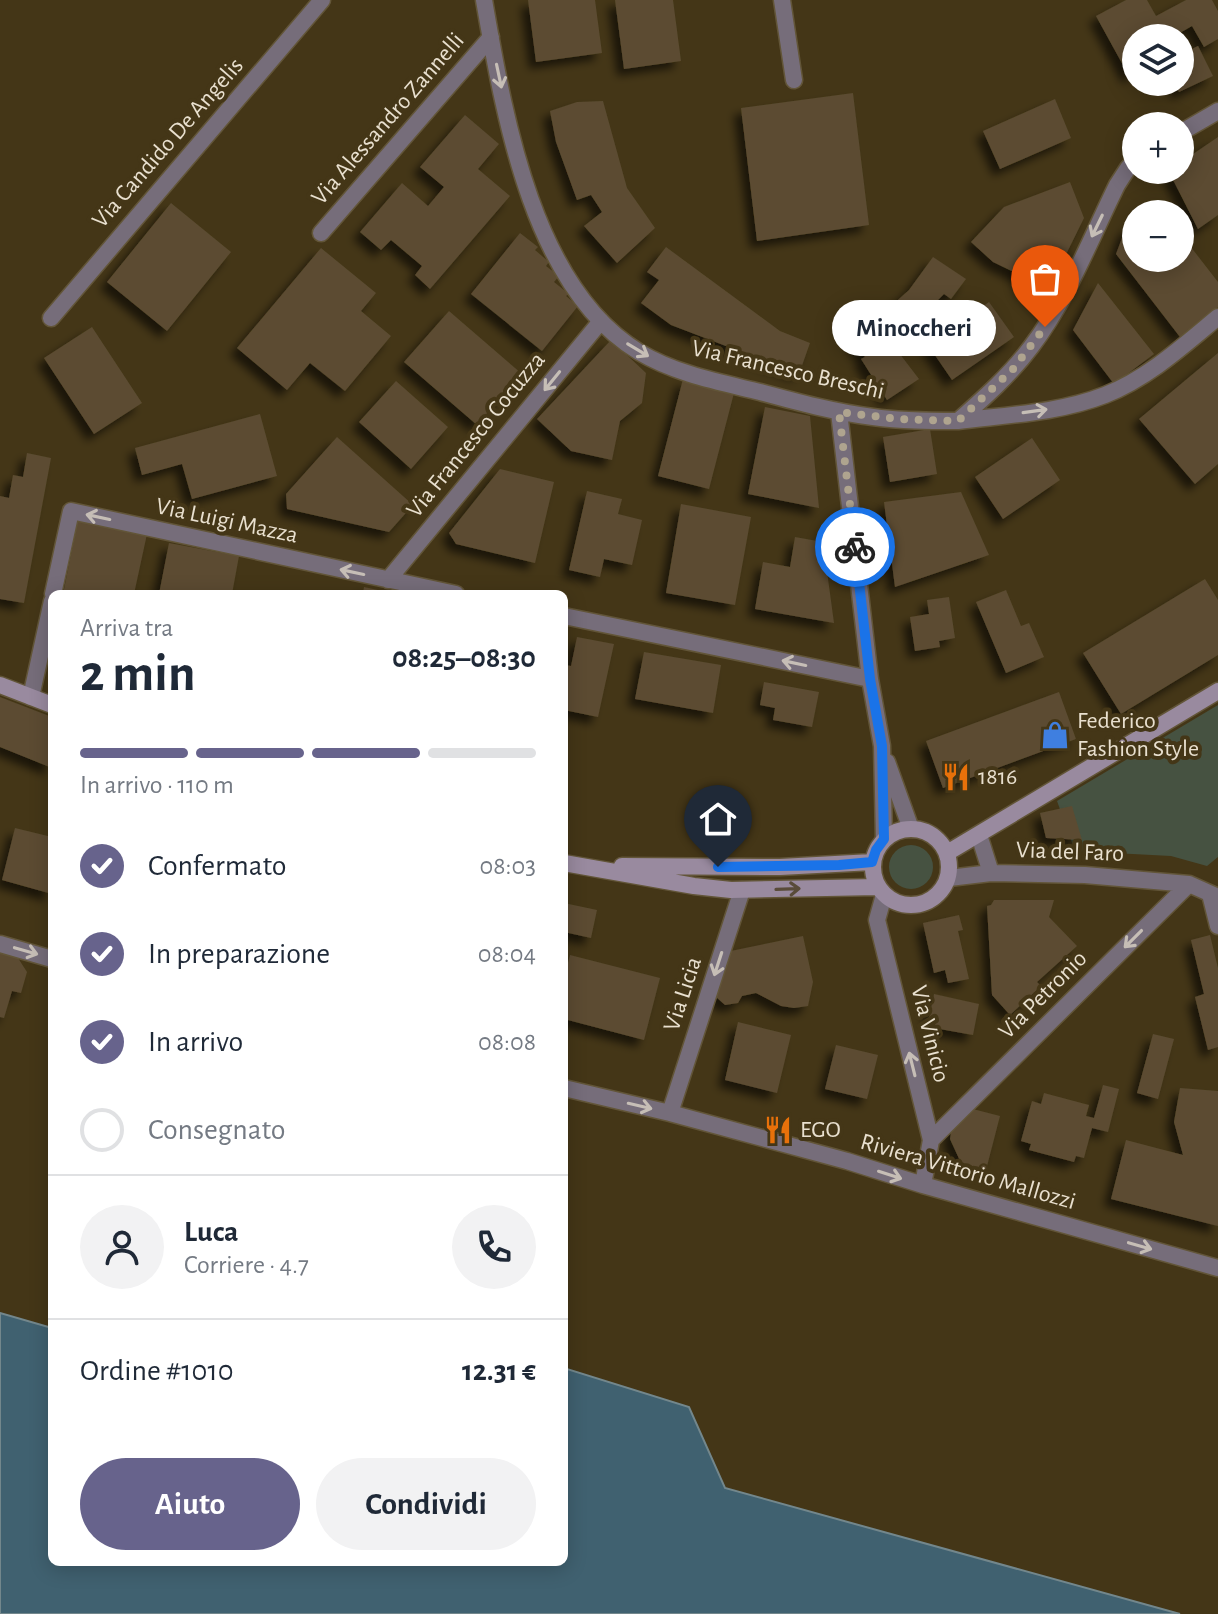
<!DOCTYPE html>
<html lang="it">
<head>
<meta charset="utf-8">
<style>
	body { margin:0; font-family:"Alegreya Sans",sans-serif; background:#f2f2f3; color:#1f2937; height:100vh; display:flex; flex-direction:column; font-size:30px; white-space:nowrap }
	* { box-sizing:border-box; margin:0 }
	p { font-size:26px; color:#747a83 }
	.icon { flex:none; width:44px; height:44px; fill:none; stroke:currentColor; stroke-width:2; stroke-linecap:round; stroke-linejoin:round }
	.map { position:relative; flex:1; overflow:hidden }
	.side { position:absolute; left:48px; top:590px; width:520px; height:976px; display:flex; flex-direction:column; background:#fff; border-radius:12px; box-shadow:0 4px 20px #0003 }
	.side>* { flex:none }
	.fabs { position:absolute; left:1122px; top:24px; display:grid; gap:16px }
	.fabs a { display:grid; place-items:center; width:72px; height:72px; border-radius:50%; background:#fff; box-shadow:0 4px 20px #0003; font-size:40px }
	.pin { position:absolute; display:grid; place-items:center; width:68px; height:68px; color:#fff; margin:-82px -34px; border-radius:50% 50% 50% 0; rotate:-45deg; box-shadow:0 0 8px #0007 }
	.pin .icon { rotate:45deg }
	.courier { position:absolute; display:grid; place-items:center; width:80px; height:80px; margin:-40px; border:6px solid #1a73e8; border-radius:50%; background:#fff; color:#222; box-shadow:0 2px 10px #0007 }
	.bubble { position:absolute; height:56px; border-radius:28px; background:#fff; box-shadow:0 4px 20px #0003; font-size:26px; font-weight:600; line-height:56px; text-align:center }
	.headline em { font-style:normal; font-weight:600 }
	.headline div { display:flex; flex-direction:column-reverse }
	.headline { display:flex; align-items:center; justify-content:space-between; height:136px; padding:0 32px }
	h1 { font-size:52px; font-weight:600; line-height:60px }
	.bar { display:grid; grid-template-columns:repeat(4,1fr); gap:12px 8px; align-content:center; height:96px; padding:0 32px }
	.bar i { height:10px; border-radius:6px; background:#e0e1e3 }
	.bar .active { background:#67638c }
	.bar p { grid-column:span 4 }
	.line { display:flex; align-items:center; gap:20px; padding:0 32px; border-top:2px solid #e0e1e3 }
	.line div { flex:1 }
	.round { display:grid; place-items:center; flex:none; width:84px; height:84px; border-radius:42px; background:#f2f2f3 }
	ol { padding:0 32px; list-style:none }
	li { display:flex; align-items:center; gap:24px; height:88px }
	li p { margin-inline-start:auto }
	li .icon { padding:8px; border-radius:50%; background:#67638c; color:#fff; stroke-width:4 }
	li:last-child { color:#747a83 }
	li i { width:44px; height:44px; border:4px solid #e0e1e3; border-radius:50% }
	.button { display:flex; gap:16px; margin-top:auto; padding:16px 32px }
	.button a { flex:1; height:92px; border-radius:48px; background:#67638c; color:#fff; font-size:32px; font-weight:600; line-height:92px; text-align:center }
	.button a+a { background:#f2f2f3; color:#1f2937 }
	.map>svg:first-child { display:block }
	.green { fill:#465241 }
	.water { fill:#406170; stroke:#73878c; stroke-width:2 }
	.building { fill:#5b4c31; filter:url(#shadow) }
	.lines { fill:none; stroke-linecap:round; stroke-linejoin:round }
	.lane-casing { stroke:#625538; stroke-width:19 }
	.street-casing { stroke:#625538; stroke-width:19 }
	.secondary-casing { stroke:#625538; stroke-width:19 }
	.lane { stroke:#766d7a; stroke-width:16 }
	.street { stroke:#766d7a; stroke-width:16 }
	.secondary { stroke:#998a9f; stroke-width:16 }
	.oneway { stroke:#c6beb6 }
	.oneway2 { stroke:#594b39 }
	.done { stroke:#afa48f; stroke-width:8; stroke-dasharray:0 14.4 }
	.route { stroke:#1a73e8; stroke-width:10 }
	.labels { text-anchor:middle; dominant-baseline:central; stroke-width:8; stroke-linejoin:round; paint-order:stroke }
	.street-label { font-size:24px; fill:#e9e0cf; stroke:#443617 }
	.poi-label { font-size:24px; fill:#e9e0cf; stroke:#443617; text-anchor:start }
</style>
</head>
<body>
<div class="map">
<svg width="1218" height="1614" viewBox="0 0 1218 1614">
	<defs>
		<filter id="shadow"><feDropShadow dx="-7" dy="7" stdDeviation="4" flood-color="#0009"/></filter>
	</defs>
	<rect width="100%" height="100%" fill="#443617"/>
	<path class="green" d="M1218,705V857L1207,866L1171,856L1075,851L1057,801Z
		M889 867a22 22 0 1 1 44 0a22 22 0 1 1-44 0Z"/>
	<path class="water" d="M0,1313L52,1328V1562H564V1368L689,1407L725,1488L1180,1614H0Z"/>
	<path class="building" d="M528,0H595L602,53L536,62Z
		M615,0H673L681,61L624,69Z
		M1126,0H1147L1156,16L1186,0H1212L1218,11V39L1204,47L1192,26L1171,38H1136V72L1129,76L1096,16Z
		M1198,46L1213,76L1179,92L1174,82H1180V55Z
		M853,93L869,225L757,241L741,108Z
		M1055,99L1071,138L1000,169L983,131Z
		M603,101L627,188L655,228L617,263L584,226L602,212L591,195L577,200L556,142L550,111L577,102Z
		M465,115L499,144L478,169L510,196L430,289L415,275L422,266L391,240L381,250L360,232L402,183L428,206L444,187L420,167Z
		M1218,137V215L1198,229L1168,170H1180V163Z
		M1070,182L1084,218L1049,289L993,262L971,242L1004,207Z
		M171,203L231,252L167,331L107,282Z
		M1136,222V258H1180V233L1218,282V307L1180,337L1116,254L1125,230Z
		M520,233L538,247L535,250L549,262L546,266L559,276L554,282L569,294L566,296L578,306L542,351L471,294Z
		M666,247L780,331L810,343L799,374L671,325L641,303L659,280L647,272Z
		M321,248L376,293L361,311L391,336L345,391L310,363L287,390L237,348Z
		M933,257L966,279L951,299L944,294L893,345L919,379L887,400L861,359L865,357L853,342L896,312L891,306L909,290Z
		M1098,283L1154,354L1114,384L1073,330Z
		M989,302L1014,337L952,380L928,345Z
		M449,311L522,374L477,425L404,362Z
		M92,327L142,403L94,434L44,358Z
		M611,340L646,373L642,403L620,421L612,460L571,451L537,419Z
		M1218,353V464L1195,484L1139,419Z
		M683,379L734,393L709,489L658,476Z
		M396,381L448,427L411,469L359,422Z
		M765,407L810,416L819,508L748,494Z
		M260,414L277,476L192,499L182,464L142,475L135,448Z
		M930,429L937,474L890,482L883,437Z
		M337,437L413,505L389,532L287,509L286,494Z
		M1032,438L1060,480L1003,519L975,477Z
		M27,453L51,458L24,603L0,599V496L9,498L13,475L23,477Z
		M500,469L554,482L535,563L456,544L449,533Z
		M587,491L622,499L618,514L642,520L632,565L604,559L600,577L569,570Z
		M961,492L989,555L895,587L884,502Z
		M681,504L751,517L735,605L666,593Z
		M78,520L147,534L134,594H63Z
		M795,537L823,542L834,623L755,609L763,562L790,567Z
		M169,543L239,556L232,594H159Z
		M1205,579L1218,600V655L1121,714L1083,653Z
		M364,587L391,593L390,594H363Z
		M1006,590L1021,626L1029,623L1044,657L1006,673L976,602Z
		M949,597L955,638L939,641L940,647L915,651L910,617L929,614L927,600Z
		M577,637L614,644L598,717L564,710V665L571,666Z
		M644,652L721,665L713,713L635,699Z
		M764,682L819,692L812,727L773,720L775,708L760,705Z
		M1059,692L1076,739L943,788L926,741Z
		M0,697L52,717V768L0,747Z
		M1072,806L1082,840L1046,838L1040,813Z
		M15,828L52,837V894L2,880Z
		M994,900H1054L1049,917L1077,946L1037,982L1041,986L1010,1015L992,995L987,906L991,905Z
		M564,903L597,910L591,938L564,932Z
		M959,915L963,930L958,931L969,979L948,983L945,970L934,973L923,923Z
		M1210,935L1218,968V1047L1208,1050L1195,997L1204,994L1191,940Z
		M803,936L813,982L808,1006L794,1008L781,1006L756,993L742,996L738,1003L725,1005L715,996L726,952Z
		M0,953L18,958L27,972L21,993L12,991L4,1018L0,1017Z
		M570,955L660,978L644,1040L564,1019V978Z
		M934,994L979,1004L973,1035L934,1028L936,1018L929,1017Z
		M738,1022L791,1035L777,1093L725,1080Z
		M1153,1034L1174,1039L1158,1099L1137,1093Z
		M836,1045L878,1055L867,1099L825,1089Z
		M1103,1085L1119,1089L1108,1132L1092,1128L1084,1158L1076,1156L1074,1162L1029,1150L1031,1144L1021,1141L1032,1101L1041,1104L1044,1093L1089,1105L1086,1116L1094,1118Z
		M1180,1088L1218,1091V1226L1111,1199L1126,1140L1183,1155L1174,1122Z
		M969,1108L1000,1116L986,1170L961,1163L950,1139L952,1126Z"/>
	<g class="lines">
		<defs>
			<path id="lane" d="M782,0L794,80"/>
			<path id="street" d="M484,0C504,114 532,287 639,352C676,374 719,382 760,392C797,402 834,412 873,417C901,421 929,421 958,421C984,398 1010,375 1031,347C1067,300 1091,238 1117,185L1128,168L1136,159
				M1180,133L1218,111
				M321,233L491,37
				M51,318L322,0
				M839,412L870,679L882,746L884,839
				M958,421C1006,415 1059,413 1105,395C1148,378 1183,346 1218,317
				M388,580L601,321
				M53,594L71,511L456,594
				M564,616L870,679
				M31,697L52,601
				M887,762L911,829
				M979,835L991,873
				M949,878L991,873L1085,875L1189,884L1218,897
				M1210,894L1218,926
				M884,895L877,920L931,1140L923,1185
				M0,944L52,959
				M564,1088L670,1113L847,1161L923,1185L1218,1268
				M670,1113L742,890
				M931,1140L1189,884"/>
			<path id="secondary" d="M0,685L52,705
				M873 867a38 38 0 1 1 76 0a38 38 0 1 1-76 0Z
				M947,853L1218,691
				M564,863L694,886L731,890L877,887
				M622,866L780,867L872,862"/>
		</defs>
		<use href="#lane" class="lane-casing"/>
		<use href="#street" class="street-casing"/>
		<use href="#secondary" class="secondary-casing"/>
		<use href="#lane" class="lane"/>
		<use href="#street" class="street"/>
		<use href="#secondary" class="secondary"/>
	</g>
	<defs><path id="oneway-shaft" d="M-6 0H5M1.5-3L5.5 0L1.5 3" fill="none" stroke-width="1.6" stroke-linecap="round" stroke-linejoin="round" transform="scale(2)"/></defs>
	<g class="oneway">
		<use href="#oneway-shaft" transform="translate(499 76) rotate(78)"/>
		<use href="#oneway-shaft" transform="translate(1097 226) rotate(116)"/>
		<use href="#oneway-shaft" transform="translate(638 350) rotate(31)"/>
		<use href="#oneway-shaft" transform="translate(552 381) rotate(129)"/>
		<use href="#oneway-shaft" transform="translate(1035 411) rotate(-8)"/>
		<use href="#oneway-shaft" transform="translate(98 517) rotate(-168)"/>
		<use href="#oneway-shaft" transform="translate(352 572) rotate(-168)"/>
		<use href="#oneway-shaft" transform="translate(794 663) rotate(-168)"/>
		<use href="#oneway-shaft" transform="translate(1133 939) rotate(135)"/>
		<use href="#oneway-shaft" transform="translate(26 951) rotate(16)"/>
		<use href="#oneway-shaft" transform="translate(718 964) rotate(108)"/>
		<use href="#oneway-shaft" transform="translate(912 1064) rotate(-104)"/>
		<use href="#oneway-shaft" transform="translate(640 1106) rotate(13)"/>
		<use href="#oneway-shaft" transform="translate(890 1175) rotate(18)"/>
		<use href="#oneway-shaft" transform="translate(1140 1246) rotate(16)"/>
	</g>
	<use class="oneway2" href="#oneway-shaft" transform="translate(788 889) rotate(-2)"/>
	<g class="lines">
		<path class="done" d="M855,547L839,412L898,419L958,421L1013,369L1045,327"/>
		<path class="route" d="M718,867L839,865L872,862L876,850L884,839L882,746L870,679L855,547"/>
	</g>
	<defs>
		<symbol id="shop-bare" viewBox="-9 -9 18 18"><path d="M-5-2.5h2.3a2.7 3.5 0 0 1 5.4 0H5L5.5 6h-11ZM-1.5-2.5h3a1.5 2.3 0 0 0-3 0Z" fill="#3f7fe0" stroke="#443617" stroke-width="2.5" paint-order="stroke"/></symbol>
		<symbol id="restaurant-bare" viewBox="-9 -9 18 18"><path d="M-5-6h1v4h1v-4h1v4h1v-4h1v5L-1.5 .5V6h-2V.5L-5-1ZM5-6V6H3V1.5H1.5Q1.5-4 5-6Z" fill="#e8710a" stroke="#443617" stroke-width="2.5" paint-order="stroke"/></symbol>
	</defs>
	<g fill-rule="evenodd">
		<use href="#shop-bare" x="1035" y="715" width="40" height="40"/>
		<use href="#restaurant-bare" x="936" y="757" width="40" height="40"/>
		<use href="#restaurant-bare" x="758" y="1110" width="40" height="40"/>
	</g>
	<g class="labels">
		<g class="street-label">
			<text transform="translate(388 119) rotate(-49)">Via Alessandro Zannelli</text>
			<text transform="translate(168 143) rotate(-49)">Via Candido De Angelis</text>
			<text transform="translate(788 370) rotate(13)">Via Francesco Breschi</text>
			<text transform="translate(476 435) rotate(-51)">Via Francesco Cocuzza</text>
			<text transform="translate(227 521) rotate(12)">Via Luigi Mazza</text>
			<text transform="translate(1070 852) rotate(2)">Via del Faro</text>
			<text transform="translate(683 994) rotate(-72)">Via Licia</text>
			<text transform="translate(1043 995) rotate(-45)">Via Petronio</text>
			<text transform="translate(930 1034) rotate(76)">Via Vinicio</text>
			<text transform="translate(968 1172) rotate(16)">Riviera Vittorio Mallozzi</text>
		</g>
		<g class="poi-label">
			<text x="1077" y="721">Federico<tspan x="1077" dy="28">Fashion Style</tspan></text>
			<text x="978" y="777">1816</text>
			<text x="800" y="1130">EGO</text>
		</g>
	</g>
</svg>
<div class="fabs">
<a><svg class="icon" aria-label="layers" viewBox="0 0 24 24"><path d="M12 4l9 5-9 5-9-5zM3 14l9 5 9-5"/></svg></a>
<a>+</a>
<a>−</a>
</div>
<div class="pin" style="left:1045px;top:327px;background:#ea580c"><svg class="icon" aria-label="bag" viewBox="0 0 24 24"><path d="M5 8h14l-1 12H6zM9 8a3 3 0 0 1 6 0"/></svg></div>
<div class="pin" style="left:718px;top:867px;background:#1f2937"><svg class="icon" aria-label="home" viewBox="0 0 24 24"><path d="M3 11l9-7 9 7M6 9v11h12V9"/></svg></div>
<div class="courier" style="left:855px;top:547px"><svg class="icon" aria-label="bike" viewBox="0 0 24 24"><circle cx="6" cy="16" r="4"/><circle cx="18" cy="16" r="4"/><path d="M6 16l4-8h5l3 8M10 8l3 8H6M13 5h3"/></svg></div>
<div class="bubble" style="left:832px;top:300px;width:164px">Minoccheri</div>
<section class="side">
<div class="headline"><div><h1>2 min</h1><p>Arriva tra</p></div><em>08:25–08:30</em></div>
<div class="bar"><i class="active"></i><i class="active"></i><i class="active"></i><i></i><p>In arrivo · 110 m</p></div>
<ol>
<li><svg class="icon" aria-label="check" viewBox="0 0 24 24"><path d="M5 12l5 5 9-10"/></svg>Confermato<p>08:03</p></li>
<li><svg class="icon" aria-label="check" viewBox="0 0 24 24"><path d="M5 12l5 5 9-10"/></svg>In preparazione<p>08:04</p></li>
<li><svg class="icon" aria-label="check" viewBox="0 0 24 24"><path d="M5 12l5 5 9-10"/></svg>In arrivo<p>08:08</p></li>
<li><i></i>Consegnato</li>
</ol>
<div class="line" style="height:144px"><a class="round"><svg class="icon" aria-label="person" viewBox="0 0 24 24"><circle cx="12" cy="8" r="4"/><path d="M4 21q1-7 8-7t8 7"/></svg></a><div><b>Luca</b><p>Corriere · 4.7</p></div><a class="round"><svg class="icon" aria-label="phone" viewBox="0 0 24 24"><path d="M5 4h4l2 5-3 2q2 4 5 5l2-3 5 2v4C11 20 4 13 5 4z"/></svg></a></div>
<div class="line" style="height:104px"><div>Ordine #1010</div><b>12.31 €</b></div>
<div class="button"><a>Aiuto</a><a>Condividi</a></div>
</section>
</div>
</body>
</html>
